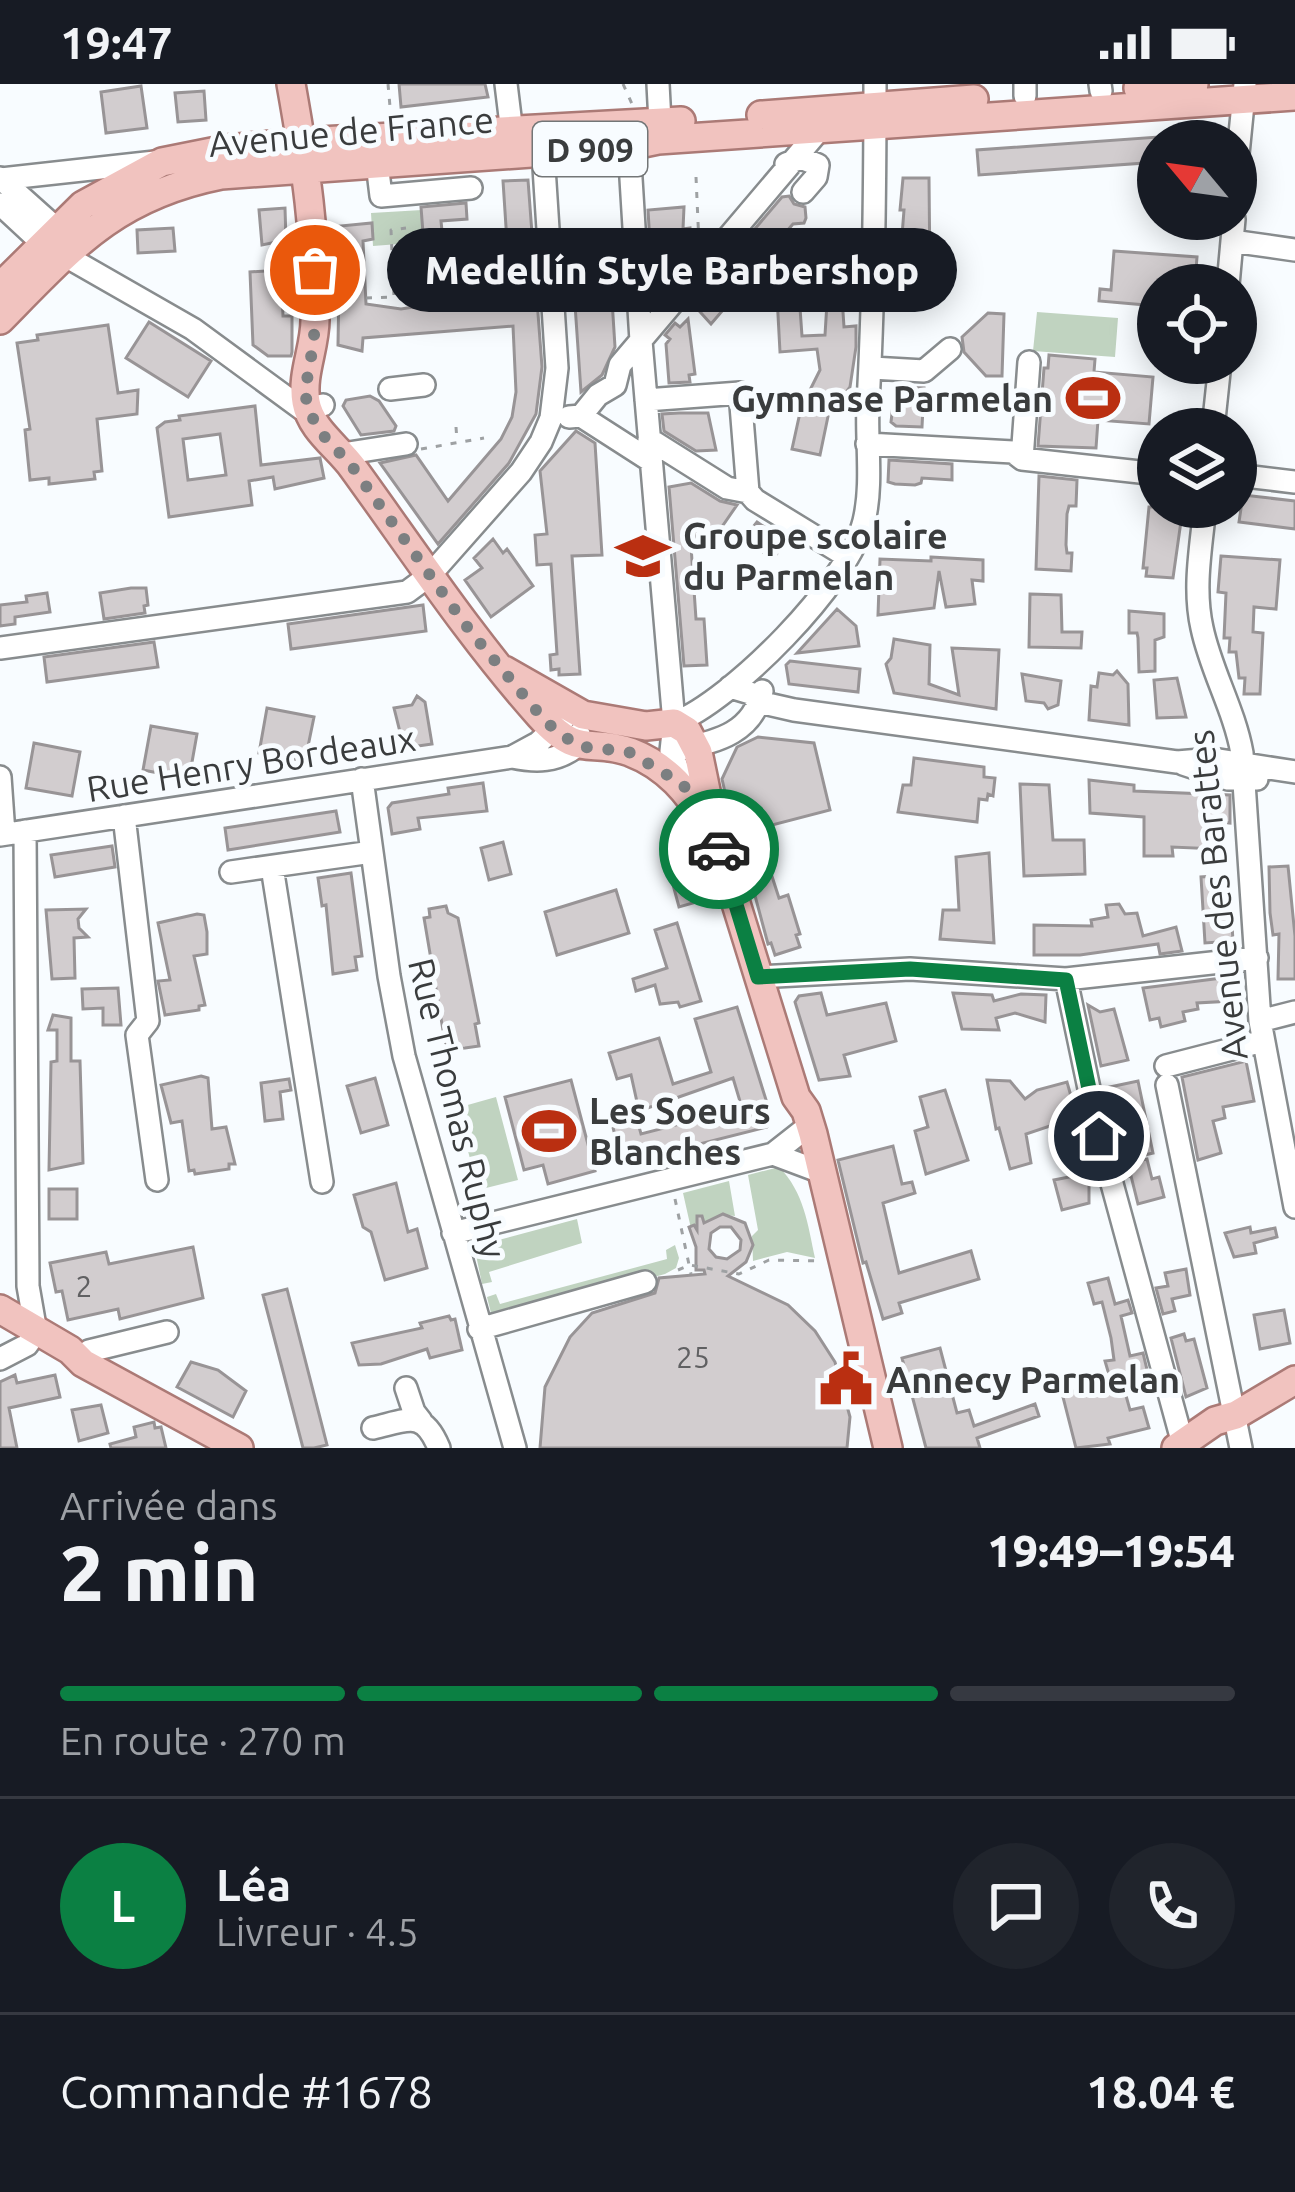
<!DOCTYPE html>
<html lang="fr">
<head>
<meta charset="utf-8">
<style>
	body { margin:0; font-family:Ubuntu,sans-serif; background:#20242c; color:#f1f3f6; height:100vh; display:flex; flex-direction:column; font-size:45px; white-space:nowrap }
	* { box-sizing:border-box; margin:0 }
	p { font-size:39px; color:#9ea1a6 }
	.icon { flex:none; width:66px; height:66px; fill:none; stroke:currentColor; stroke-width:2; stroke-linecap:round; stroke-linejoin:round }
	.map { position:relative; height:1364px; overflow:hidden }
	.details { display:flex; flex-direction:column; background:#171b24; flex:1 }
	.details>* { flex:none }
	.needle { width:78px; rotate:299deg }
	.controls { position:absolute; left:1137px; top:36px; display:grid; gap:24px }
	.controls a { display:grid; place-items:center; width:120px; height:120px; border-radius:50%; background:#171b24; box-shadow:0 6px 30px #0003; font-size:60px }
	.pin { position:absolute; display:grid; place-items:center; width:102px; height:102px; color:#fff; margin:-51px; border:6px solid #fff; border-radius:50%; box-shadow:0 3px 12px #0007 }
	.courier { position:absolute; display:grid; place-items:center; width:120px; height:120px; margin:-60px; border:9px solid #0b8043; border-radius:50%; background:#fff; color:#222; box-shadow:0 3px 15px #0007 }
	.bubble { position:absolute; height:84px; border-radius:42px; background:#171b24; box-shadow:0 6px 30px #0003; font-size:39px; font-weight:800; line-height:84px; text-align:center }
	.overview em { font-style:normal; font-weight:800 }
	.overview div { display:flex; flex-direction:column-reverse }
	.overview { display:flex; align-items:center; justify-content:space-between; height:204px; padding:0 60px }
	h1 { font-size:78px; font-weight:800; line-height:90px }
	.bar { display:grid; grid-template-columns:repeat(4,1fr); gap:18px 12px; align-content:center; height:144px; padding:0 60px }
	.bar i { height:15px; border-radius:9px; background:#363941 }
	.bar .active { background:#0b8043 }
	.bar p { grid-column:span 4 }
	.line { display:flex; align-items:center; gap:30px; padding:0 60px; border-top:3px solid #363941 }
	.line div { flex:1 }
	.round { display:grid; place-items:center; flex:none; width:126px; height:126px; border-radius:63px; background:#20242c }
	.status { display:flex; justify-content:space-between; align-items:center; height:84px; padding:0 60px; background:#171b24; direction:ltr }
	.status svg { height:33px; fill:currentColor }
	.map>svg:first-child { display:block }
	.green { fill:#c0d3c0 }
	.building { fill:#d2cdcf; stroke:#989496; stroke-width:3; fill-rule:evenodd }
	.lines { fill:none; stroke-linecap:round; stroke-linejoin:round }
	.minor-casing { stroke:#888c8e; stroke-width:26 }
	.major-casing { stroke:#ab7a76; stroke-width:32 }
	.path { stroke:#9ea1a3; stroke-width:3; stroke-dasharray:6 9; stroke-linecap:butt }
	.minor { stroke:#fff; stroke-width:21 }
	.major { stroke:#f1c3bf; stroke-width:27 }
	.done { stroke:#7c7f81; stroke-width:12; stroke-dasharray:0 21.6 }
	.route { stroke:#0b8043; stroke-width:15 }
	.labels { text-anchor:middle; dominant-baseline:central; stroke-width:10; stroke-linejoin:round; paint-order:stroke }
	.number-label { font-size:30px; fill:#606062 }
	.shield { fill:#f8fcff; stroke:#737677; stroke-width:3 }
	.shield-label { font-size:33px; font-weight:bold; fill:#3a3c3d }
	.street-label { font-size:36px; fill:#3a3c3d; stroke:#f8fcff }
	.poi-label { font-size:36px; font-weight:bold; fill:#3a3c3d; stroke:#f8fcff; text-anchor:start }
</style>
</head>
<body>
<div class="status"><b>19:47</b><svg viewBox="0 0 49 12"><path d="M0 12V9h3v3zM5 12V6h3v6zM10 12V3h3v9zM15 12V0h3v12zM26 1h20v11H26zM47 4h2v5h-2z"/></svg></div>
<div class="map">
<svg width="1295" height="1364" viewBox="0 0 1295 1364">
	<rect width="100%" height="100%" fill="#f8fcff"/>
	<path class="green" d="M422,126L424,158L373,162L371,129Z
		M1037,228L1118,234L1115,273L1033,267Z
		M496,1013L518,1096L478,1106L457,1024Z
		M779,1083C804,1108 808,1141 815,1174L787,1168L753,1177L752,1152L758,1146L748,1091Z
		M729,1097L735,1132C713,1128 703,1138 694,1158L683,1109Z
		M577,1135L582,1159L489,1188L492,1198L482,1200L476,1171L480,1161Z
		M675,1161L679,1174L676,1184L665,1190L493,1237L487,1213L496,1210L500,1220L667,1175L666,1166Z"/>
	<path class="building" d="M399,0H485L488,13L401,23Z
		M141,2L147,44L106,49L101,8Z
		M204,7L206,36L178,38L175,9Z
		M1158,53V78L979,91L977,66Z
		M903,94H929L930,195H904V177H900L904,126H900Z
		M528,96L542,283L536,330L509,379L438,460L380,379L416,371L448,417L501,355L512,333L516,308L513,242L363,254L362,267L338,261L340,142L372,139L373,155L363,157L366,220L401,225L439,219V223L463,221V217L476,216V221L511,219L503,97Z
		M789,112L794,120L805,123L806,134L804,139L793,140L780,155L784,199L748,181L750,179L736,167L782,113Z
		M466,119L467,135L441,137L442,147L423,149L421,123Z
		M684,123L683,145L690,144L691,159H687L688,173L651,176L648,126Z
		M285,124L286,156L262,161L259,126Z
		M173,144L175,167L138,169L137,146Z
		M1114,167L1197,173L1195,198L1158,196V222L1099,217L1100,205L1111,206Z
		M830,170H849V198H841L844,243L856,242V263L850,303L838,319L831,318L820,371L792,365L801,324L820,286L817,265L780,268L777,212L799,210L802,252L825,251Z
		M281,186L283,232H292V268L291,272H268L253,261L250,188Z
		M717,190L740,206L711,240L692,219Z
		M588,205L607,207L608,217L612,216L615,263L602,291L581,308L574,206Z
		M988,229L1004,230L1002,292H986L964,268L962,253Z
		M688,235L695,290L689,291L690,298L669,299L666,260L670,255L665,251L675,239L680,243Z
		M149,238L211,277L188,313L126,274Z
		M108,241L118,309L138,306L137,330L97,335L102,387L94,388L95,395L49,400V394L30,396L25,346L30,345L17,259L38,256L37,251Z
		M1049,271L1095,275L1094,288L1153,293L1149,340L1098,336L1096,364L1038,362L1044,284H1048Z
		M895,303L924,304L922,343L896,342L891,338Z
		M370,312L379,317L396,342L394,347L361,351L343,322L346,316Z
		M255,322L261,381L320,374L324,394L275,405L273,393L249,397L252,421L169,433L157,344L165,338L180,336L179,332ZM220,350L226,391L188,396L183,355Z
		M679,329H708L716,366L696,367L664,347L662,330Z
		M576,347L595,359L602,471L572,472L580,590L559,591V585L551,586L550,571L557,570L551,480L537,481L535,451L547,450L540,387Z
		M889,376L952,380V396L922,394L921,399L915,401L895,400L888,398Z
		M1039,392L1077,396L1076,422H1069L1067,430L1066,461L1067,469H1072L1071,487L1036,485Z
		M691,399L720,417L737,421L719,447L713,452L701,444L691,462L696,535H704L707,581L684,582L669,403Z
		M1243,411L1295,417V445L1239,438Z
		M1149,423H1183L1173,494L1146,492L1147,484H1143Z
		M757,438L785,457L774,474L745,458L744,454Z
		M493,455L503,469L507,465L533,502L491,533L465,496L482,484L474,474Z
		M1221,472L1280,476L1276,525L1254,523L1253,548L1263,549L1260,610H1244L1245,594H1239L1236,568H1229L1230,554H1224L1226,509L1218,508Z
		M931,473L983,476V497L972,496L975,520L946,523L939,487L934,524L878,531L880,475L931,477Z
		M131,504H146L148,521L144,522L145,529L104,535L100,509Z
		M47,509L50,528L15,533V540L0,542V521L27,518L26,512Z
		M1030,510L1061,511L1062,548H1082L1081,564L1029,563Z
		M423,521L426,547L291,565L288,540Z
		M837,525L856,542L859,562L797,569Z
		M1129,527L1164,530V553L1155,556V587L1139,588L1138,554L1137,549H1129Z
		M894,555L930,561L929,600L959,611L952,564L999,566L996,625L894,609L886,580L891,574Z
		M154,558L158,583L47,598L44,573Z
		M790,577L860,585L858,608L789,600L786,581Z
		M1117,587L1128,600L1129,641L1089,636L1091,602L1097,603L1099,589L1113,591Z
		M1022,590L1061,597L1058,621L1048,625L1044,619L1026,617Z
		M1177,594L1186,633L1157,634L1154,596Z
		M417,612L425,618L432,660L404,664L394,624L412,621Z
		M267,624L314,633L305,677L259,669Z
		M151,642L197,650L189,695L143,686Z
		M758,653L814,659L830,726L768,742L770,749L759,752L779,814L788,811L800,850L796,851L800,863L775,871L771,859L768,860L750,793L745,789V776L751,774L744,750L735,752L722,695L737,663Z
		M34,659L80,668L72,712L26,704Z
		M914,674L984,683V693L995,694L993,712L988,710L987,716L979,715L977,738L898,728L903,701H911Z
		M1089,696L1134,701V707L1230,711V739L1218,738L1217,765L1172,763L1173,772H1144V733L1090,729Z
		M483,699L487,727L418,734L420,745L392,750L388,724L392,719L449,710L448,704Z
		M1020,700L1049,701L1053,756H1084L1085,790L1024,792Z
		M336,727L340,748L228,766L225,744Z
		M503,758L511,790L489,796L481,764Z
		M679,758L693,791L699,790L707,815L679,823L663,764Z
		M112,762L115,783L55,793L51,771Z
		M989,769L994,859L940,855L943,826H959L956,773Z
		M1288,782L1295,852V895H1278L1279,850L1273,851L1270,829L1269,783Z
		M351,789L362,872L355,873L357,886L333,890L326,821L322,822L318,794Z
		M1229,791L1233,857L1205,859L1201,793Z
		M616,806L629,849L557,871L545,828Z
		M1119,820L1125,830L1137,829L1143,852L1176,843L1182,867L1160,870L1158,860L1080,871H1034V841L1092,842L1091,836L1108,833L1106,821Z
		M446,822L448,829L458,834L479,939L475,940L479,962L465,964L450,965L445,958L424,834L430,833L429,825Z
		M86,825L78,835L79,844L88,853L74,854L75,894L52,895L46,826Z
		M197,830L204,831L207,848V870L194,872L205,921L199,922V926L165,931L158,897L170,896L158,839Z
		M677,839L701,917L680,923L678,918L660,920L655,901L636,907L633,895L667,884L655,846Z
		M1230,893L1232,917L1197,919L1198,925L1183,928L1185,937L1161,943L1159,934L1150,936L1143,904Z
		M118,904L121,941H103V924L83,925L82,905Z
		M821,909L827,931L886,919L896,957L844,971L850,992L819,996L795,918L799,912Z
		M953,909L992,911L994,917L1021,910L1046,911L1045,938L1015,929L996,934L999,946L962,945Z
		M1088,921L1100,928L1114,925L1128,976L1101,982Z
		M737,923L772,1035L767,1043L628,1078L620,1072L609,1027L633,1021L641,1050L742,1024L733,994L639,1027L631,991L617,995L609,969L659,954L673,1000L711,988L695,935Z
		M53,931L71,934V977H80L83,1079L49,1086L51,978L57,977V946H48Z
		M1246,977L1254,1017L1223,1023L1225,1034L1213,1037L1221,1069L1198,1076L1182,993Z
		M201,992L208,994L212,1045L226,1043L235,1080H229V1085L195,1090L194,1086L189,1087L182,1037L171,1039L161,1001Z
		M375,994L388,1041L361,1049L347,1002Z
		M289,995L291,1006L280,1008L283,1035L265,1037L261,999Z
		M571,996L595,1087L548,1100L543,1081L524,1086L505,1013Z
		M987,996L1010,997L1025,1015L1037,1006L1067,998L1073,1019L1063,1026L1066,1029L1059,1039L1026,1050L1031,1079L1010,1085L999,1044L996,1045Z
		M1138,997L1153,1069L1136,1073L1127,1038L1114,1041L1107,1014L1112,1013L1110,1003Z
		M945,1006L968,1076L926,1090L915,1047L928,1043L920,1013Z
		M893,1062L902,1100L912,1098L915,1109L883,1119L899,1189L971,1167L979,1195L899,1219L902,1229L883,1235L866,1178L863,1179L838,1076Z
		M1147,1075L1152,1095L1159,1093L1164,1113L1138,1120L1131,1092L1126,1093L1123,1080Z
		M1089,1089V1119L1062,1126L1054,1096Z
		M396,1099L408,1148L417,1145L427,1184L385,1196L371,1148L363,1143L354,1111Z
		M49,1105H77V1135H49Z
		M723,1130L745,1139L753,1161L746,1178L728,1192L788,1221L815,1247L835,1278L850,1333L847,1364H540L545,1303L570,1253L592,1229L655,1209L659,1194L705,1190L704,1186H696V1163L689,1143L694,1141L697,1146V1132H702L704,1139ZM720,1143H731L741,1156L740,1166L727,1175L716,1173L709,1165L711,1149Z
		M1250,1143L1251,1149L1275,1144L1277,1153L1254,1159L1256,1169L1234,1173L1225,1149Z
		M193,1163L203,1214L120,1235L118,1225L68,1236L62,1207L56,1208L50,1179L106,1168L109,1180Z
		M1186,1185L1190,1211L1172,1215L1175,1227L1163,1230L1156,1204L1168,1202L1165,1189Z
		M1108,1194L1115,1220L1128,1216L1132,1229L1121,1232L1130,1272L1143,1269L1149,1294L1123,1301L1130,1326L1143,1323L1149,1344L1108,1354L1110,1360L1076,1364L1063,1313L1069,1308L1112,1301L1105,1277L1114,1276L1111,1254L1102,1218L1094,1220L1088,1199Z
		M287,1205L327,1361L314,1364H303L263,1211Z
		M1284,1226L1290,1259L1260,1265L1254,1231Z
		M449,1232L451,1236L455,1235L462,1266L430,1274L427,1265L381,1280L359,1281L352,1259L422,1244L420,1239Z
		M1184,1250L1186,1257L1194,1255L1207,1304L1186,1313L1171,1254Z
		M940,1264L957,1329L969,1326L974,1342L1035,1320L1039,1332L977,1354L980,1364H926L902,1274Z
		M191,1278L218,1286L246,1307L233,1333L177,1303Z
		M15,1291L17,1299L55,1291L60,1313L9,1324L17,1364H0V1298Z
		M101,1321L108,1349L79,1357L72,1326Z
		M154,1338L155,1344L161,1343L166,1364H111L110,1360L136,1353L134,1343Z"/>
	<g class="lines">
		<defs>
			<path id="minor" d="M506,0L512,49
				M658,0L660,38
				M1025,0V12
				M1100,0L1101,7
				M629,62L641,257L674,639L671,667L685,704
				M377,79L381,112L471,104
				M786,80L801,74L818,81L816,93L803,108
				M1236,90L1245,0
				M0,94L67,154
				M0,95L155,78
				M0,120L41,158L193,245L302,325L323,321
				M1232,157L1295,166
				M638,197L692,195
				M1228,201L1234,135
				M872,284L924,287L950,265
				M390,305L424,301
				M646,316L740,309L748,408L755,416L848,473
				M581,332L598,311L615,301L620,281L820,45
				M569,333L581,332L651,377
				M1213,345L1220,279
				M649,355L727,404L748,408
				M867,360L1013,368L1022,375L1158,390
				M342,370L406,360
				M1022,375L1029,278
				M1236,391L1295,398
				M1205,423C1201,463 1193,505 1202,544C1211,587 1234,625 1242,669L1260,937L1295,1123
				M0,564L407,508L430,491L521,388L541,358L551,334L557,284L543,68
				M730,603L750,609L759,618L794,626L1177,678L1213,675L1295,688
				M674,639C732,617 849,498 864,437C873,400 866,357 868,319C874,213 875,106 875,0
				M682,665C719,657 753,648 762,607
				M512,673L538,659L564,635
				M1183,680L1228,695H1257
				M0,693L4,750
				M362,695L389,892L404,972L515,1364
				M124,732L148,937L137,951L157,1096
				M0,751L512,673C536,678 557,678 577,662L579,650
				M272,783L322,1098
				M231,788L372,768
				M758,893L910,885L1066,895L1257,874
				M1066,895L1099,1052L1183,1360
				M1260,937L1295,928
				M1166,982L1263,957
				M1167,1001L1241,1364
				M773,1070L813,1085
				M453,1149L773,1070L801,1048
				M479,1245L645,1198
				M0,1275L27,1261L36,1248L28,1202L25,747
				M83,1279L89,1267L167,1248
				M406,1304L414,1328L421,1337
				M373,1344C408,1336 423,1325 439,1364"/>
			<path id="major" d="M291,0C305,78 317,156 315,236C315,264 301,291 306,318C311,346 337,362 353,384C414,468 471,555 540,632C580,676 587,653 630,668C667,682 689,709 708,741
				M1138,4L1194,0
				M761,31L974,15
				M0,203L83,121L162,78L227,65L302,58L681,37
				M0,236C72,163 115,112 221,91L629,62L658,56L1295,12
				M504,586L583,631L646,642L674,639L687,647L698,668L716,755L796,1013L806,1027L813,1050L888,1364
				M0,1225L70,1266L83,1279L239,1364
				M1176,1364L1215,1337L1236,1331L1295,1296"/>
		</defs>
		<use href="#minor" class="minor-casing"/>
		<use href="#major" class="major-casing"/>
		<path class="path" d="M388,0L391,34
			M623,0L632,20
			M696,93L699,160
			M395,180L411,179
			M729,182C750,199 768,208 795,205L796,200
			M567,190L617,188
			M464,195L466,217
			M428,199L429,220
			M394,204L509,190
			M366,214L394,213L391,146L406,144
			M456,343L457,357
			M421,365L484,354
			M675,1115L691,1190
			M678,1186L690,1181L739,1190L769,1176L823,1177"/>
		<use href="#minor" class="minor"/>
		<use href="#major" class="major"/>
	</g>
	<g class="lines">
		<path class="done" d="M315,186L314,256L305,307L308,326L322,350L351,381L470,547L546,638L577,662L629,668L674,695L686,704L719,765"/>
		<path class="route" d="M719,765L758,893L910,885L1066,896L1099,1052"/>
	</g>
	<defs>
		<symbol id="stadium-bare" viewBox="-9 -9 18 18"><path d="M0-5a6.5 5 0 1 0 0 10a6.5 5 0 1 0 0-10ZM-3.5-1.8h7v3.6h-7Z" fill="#ba2f11" stroke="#f8fcff" stroke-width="2.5" paint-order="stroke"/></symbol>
		<symbol id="school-bare" viewBox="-9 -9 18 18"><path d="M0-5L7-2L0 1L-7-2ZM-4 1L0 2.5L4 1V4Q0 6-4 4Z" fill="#ba2f11" stroke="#f8fcff" stroke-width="2.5" paint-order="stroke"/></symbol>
		<symbol id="civic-bare" viewBox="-9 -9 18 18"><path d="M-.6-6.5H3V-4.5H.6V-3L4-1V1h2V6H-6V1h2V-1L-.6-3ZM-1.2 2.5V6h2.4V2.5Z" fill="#ba2f11" stroke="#f8fcff" stroke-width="2.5" paint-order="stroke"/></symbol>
	</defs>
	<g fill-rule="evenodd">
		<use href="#stadium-bare" x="1055" y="276" width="76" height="76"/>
		<use href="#school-bare" x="605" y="434" width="76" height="76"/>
		<use href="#stadium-bare" x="511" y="1009" width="76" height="76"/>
		<use href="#civic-bare" x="808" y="1257" width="76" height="76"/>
	</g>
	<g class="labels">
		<g class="number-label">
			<text x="84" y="1202">2</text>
			<text x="693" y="1273">25</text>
		</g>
		<rect class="shield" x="533" y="38" width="114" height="54" rx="9"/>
		<g class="shield-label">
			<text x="590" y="65">D 909</text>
		</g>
		<g class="street-label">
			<text transform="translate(351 47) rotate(-5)">Avenue de France</text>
			<text transform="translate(251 679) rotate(-9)">Rue Henry Bordeaux</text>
			<text transform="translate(1217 811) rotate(-96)">Avenue des Barattes</text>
			<text transform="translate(458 1024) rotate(76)">Rue Thomas Ruphy</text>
		</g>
		<g class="poi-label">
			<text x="1053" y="314" text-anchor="end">Gymnase Parmelan</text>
			<text x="683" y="451">Groupe scolaire<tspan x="683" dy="41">du Parmelan</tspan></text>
			<text x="589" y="1026">Les Soeurs<tspan x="589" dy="41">Blanches</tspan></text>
			<text x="886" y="1295">Annecy Parmelan</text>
		</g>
	</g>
</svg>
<div class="controls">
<a><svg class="needle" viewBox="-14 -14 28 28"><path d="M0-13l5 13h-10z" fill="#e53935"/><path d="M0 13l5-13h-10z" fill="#9ea1a6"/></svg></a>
<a><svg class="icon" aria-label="locate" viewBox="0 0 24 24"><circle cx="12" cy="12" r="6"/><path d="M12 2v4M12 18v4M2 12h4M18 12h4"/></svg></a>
<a><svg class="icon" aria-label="layers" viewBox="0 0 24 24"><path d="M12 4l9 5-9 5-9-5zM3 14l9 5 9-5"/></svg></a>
</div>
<div class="pin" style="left:315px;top:186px;background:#ea580c"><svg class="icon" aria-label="bag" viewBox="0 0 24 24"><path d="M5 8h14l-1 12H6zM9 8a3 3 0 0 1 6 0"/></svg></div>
<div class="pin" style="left:1099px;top:1052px;background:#1f2937"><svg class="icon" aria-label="home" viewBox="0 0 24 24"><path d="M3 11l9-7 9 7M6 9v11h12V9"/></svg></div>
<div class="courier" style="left:719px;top:765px"><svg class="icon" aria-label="car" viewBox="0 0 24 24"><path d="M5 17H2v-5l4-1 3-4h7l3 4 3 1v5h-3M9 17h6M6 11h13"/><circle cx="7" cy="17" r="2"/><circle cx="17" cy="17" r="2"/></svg></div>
<div class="bubble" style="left:387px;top:144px;width:570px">Medellín Style Barbershop</div>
</div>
<section class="details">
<div class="overview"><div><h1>2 min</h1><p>Arrivée dans</p></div><em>19:49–19:54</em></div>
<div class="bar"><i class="active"></i><i class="active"></i><i class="active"></i><i></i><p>En route · 270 m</p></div>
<div class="line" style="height:216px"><b class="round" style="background:#0b8043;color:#fff">L</b><div><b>Léa</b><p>Livreur · 4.5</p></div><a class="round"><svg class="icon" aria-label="chat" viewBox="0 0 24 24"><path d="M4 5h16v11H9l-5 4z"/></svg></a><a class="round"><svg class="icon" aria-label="phone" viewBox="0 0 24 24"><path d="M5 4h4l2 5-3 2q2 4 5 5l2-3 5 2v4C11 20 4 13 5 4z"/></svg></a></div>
<div class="line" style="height:156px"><div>Commande #1678</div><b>18.04 €</b></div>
</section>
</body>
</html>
